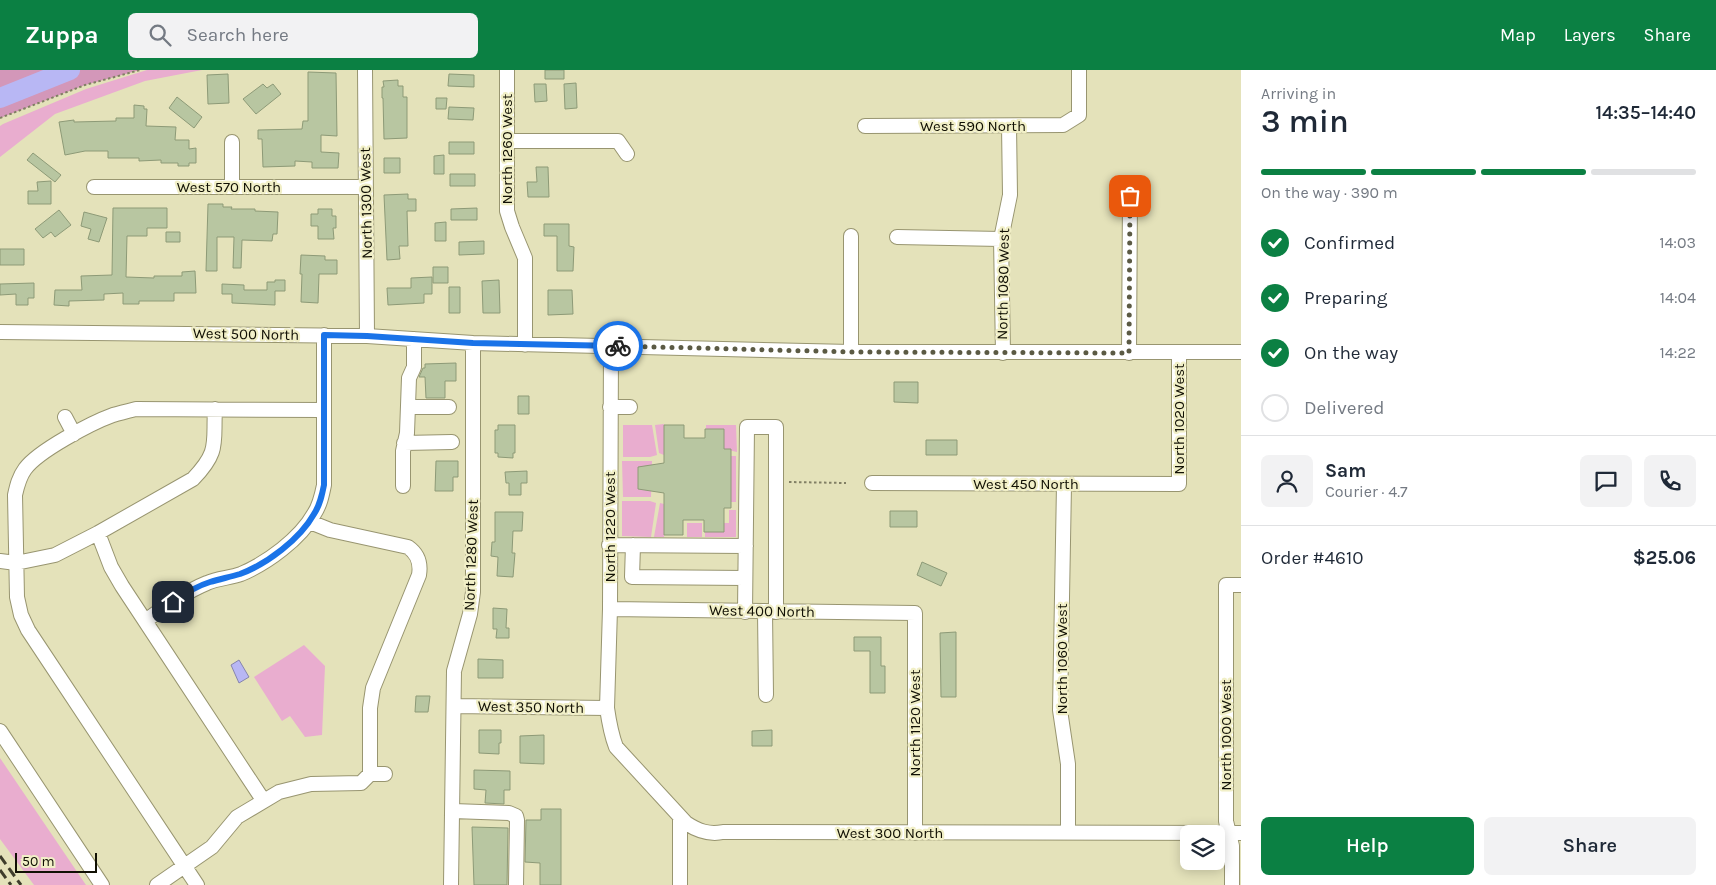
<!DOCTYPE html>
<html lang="en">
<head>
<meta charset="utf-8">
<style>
	body { margin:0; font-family:Karla,sans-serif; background:#f2f2f3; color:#1f2937; height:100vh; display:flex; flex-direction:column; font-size:19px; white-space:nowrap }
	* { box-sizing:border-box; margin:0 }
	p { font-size:16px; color:#747a83 }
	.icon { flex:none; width:28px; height:28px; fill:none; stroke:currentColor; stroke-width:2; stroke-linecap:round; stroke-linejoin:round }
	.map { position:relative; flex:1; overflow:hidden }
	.side { display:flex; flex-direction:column; background:#fff; width:475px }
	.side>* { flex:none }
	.buttons { position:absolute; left:1180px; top:755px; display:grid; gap:10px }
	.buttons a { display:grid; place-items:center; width:45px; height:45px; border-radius:8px; background:#fff; box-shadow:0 2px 12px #0003; font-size:25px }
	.scale { position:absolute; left:15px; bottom:12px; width:82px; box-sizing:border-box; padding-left:5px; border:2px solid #111004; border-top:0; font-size:14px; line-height:18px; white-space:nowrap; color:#111004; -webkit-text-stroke:4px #f1efc7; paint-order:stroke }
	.pin { position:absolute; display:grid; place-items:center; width:42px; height:42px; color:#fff; margin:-21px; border-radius:10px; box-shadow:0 2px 8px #0006 }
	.courier { position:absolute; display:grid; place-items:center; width:50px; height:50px; margin:-25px; border:4px solid #1a73e8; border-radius:50%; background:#fff; color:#222; box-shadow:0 1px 6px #0007 }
	.overview em { font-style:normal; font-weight:600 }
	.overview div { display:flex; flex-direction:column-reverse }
	.overview { display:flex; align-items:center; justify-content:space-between; height:85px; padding:0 20px }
	h1 { font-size:32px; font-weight:600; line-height:38px }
	.bar { display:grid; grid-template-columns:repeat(4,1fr); gap:8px 5px; align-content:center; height:60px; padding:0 20px }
	.bar i { height:6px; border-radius:4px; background:#e0e1e3 }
	.bar .selected { background:#0b8043 }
	.bar p { grid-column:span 4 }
	.line { display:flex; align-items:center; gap:12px; padding:0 20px; border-top:1px solid #e0e1e3 }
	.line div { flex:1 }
	.round { display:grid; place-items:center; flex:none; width:52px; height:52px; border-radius:8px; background:#f2f2f3 }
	ol { padding:0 20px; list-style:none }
	li { display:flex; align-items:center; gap:15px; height:55px }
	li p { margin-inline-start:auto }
	li .icon { padding:5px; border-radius:50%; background:#0b8043; color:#fff; stroke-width:4 }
	li:last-child { color:#747a83 }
	li i { width:28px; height:28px; border:2px solid #e0e1e3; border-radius:50% }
	.primary-button { display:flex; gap:10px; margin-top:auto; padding:10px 20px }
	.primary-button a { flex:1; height:58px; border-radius:8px; background:#0b8043; color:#fff; font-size:20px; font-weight:600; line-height:58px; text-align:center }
	.primary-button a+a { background:#f2f2f3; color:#1f2937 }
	header { display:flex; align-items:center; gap:30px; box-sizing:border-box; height:70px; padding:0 25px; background:#0b8043; color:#fff }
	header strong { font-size:24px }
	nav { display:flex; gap:28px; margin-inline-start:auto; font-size:18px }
	.search { width:350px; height:45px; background:#f2f2f3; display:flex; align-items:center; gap:12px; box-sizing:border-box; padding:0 18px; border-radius:8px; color:#747a83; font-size:19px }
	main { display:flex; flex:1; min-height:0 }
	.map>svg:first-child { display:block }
	.green { fill:#e9adcf }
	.forest { fill:#d397b9 }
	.water { fill:#b8b7f4; stroke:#8685ac }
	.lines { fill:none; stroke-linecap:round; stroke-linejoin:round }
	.river { stroke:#b8b7f4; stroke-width:20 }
	.building { fill:#b8c6a1; stroke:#8d9a77 }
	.minor-casing { stroke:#989570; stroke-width:16 }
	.path { stroke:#817f64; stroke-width:2; stroke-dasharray:2.5 2.5; stroke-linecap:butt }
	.minor { stroke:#fff; stroke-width:14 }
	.rail { stroke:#3e3d2b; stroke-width:3; stroke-dasharray:10 5; stroke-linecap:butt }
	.done { stroke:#5b5a44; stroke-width:5; stroke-dasharray:0 9 }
	.route { stroke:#1a73e8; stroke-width:6 }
	.labels { text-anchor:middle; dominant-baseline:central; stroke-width:4.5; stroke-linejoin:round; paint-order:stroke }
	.street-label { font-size:15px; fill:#111004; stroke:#f1efc7 }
</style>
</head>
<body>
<header>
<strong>Zuppa</strong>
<div class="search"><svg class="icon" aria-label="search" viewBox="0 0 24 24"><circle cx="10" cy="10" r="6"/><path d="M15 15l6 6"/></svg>Search here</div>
<nav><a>Map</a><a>Layers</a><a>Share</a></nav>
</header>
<main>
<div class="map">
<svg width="1241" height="815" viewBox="0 0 1241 815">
	<rect width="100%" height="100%" fill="#e4e2ba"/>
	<path class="green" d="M147,0H202L145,11L55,44L0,87V56L3,54L86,19Z
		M664,354V385L659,383L655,355Z
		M623,355H652L657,385L650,387H623Z
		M706,355H736L737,382L724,379V359H706Z
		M731,386H736V432H731Z
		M622,391H652L651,427H623Z
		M622,431H650L656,433L651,467L622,466Z
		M660,433L664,434V467H654Z
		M729,440H736V467H705V462H724V453H729Z
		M687,453H702V467H687Z
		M304,575L325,596L322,665L305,667L290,646L282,651L254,607Z
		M0,688L86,815H34L0,769Z"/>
	<path class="forest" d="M0,0H140L85,15L0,48Z"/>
	<path class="water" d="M239,590L249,607L239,613L231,595Z"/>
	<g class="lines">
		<path class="river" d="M0,28L70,0"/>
	</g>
	<path class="building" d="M545,0H564V9H545Z
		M308,2L336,3L337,66L321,65V82L339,83L338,98H312V92L295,91V96L263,97L262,69H258V60L302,59L303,51H308Z
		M228,4L229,33L208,34L207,5Z
		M449,4L474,5V17L448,16Z
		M398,10V16H403V27H407V68L384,69L383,28H382V17H384L383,11Z
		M576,13L577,38L565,39L564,14Z
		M263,14L267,18L273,14L281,24L256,44L243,29Z
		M534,14H546L547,31L535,32Z
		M177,27L202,47L194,58L169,38Z
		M436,28H447L446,39H436Z
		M134,35L144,36V39H147L146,56L176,57L175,70H189V79L196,78V93H189V96H178V93H161V90L139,91V88H108V81H85L65,85L59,52L74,50V52L116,51V48H134Z
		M449,37L474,38L473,50L448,49Z
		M449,72H474V84H449Z
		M33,83L61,105L55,112L27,90Z
		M444,85V104H434V86Z
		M384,88H400V103H384Z
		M536,97H548L549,127H528L527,112H537Z
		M450,104H475V116H450Z
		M51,111V134H28V121H38L37,112Z
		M408,124V129H416V141H407L408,176H399L400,189L387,190L384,125Z
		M208,134H223V137H232L231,139H255V141L278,142L277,164H273L272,171L242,170L241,198H233L234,167H217V201H206Z
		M113,138H167V158H147V166H127L126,207L154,208V206H182V202L195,201L196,223H174V231H139V234H123V223L104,224V230L69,231V236L54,235L55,220H82L81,206L112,205Z
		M477,138V150H451V139Z
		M318,139H332V146H336V158H333L334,169H318V156H311V144H318Z
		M59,140L71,155L55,167L51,162L43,168L35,159Z
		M84,142L107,148L99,172L88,169L91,159L81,156Z
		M446,152V171H435V153Z
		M544,154H569V176L574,177L573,201H557V166H544Z
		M166,162H180V172H166Z
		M484,171V184L459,185V172Z
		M0,179H24V195H0Z
		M301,185L325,186V190H337V204H319L318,233L301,232L302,204H300Z
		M433,197H448V213H433Z
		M432,207V224H424V233L388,235L387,218H411V208Z
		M275,210H285V221H275V235L232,233V224H222V214L244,215V220H267V212H275Z
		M499,210L500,243H483L482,211Z
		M34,213V228H28V235H16V224L0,225V214Z
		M449,217H460V243H449Z
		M548,220H572L573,244L548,245Z
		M456,293V311H445V328H426L425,307H419L423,298H425V294Z
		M894,312H918V333L894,332Z
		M518,326H529V344H518Z
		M498,355H515V383H513V388L498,387V383H495V360H498Z
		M664,355H684V368H705V359H724V379H731V438H724V462H704V450H683V465H664V423L638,419V397L664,393Z
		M926,370H957V385H926Z
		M436,391H458V407H453V421H435Z
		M527,401V413H521V425H509V413H506L505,402Z
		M890,441H917V457H890Z
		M495,442H523L522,461H513L512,483H515L513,507L497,506L498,487L491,486L492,472H495Z
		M922,492L947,503L941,516L917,505Z
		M493,538L507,539L506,558H509V568H496L497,559H493Z
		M956,562V627H941L940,563Z
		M854,567H881V596H885V623H870V581H854Z
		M478,589L503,590V608H478Z
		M416,626H430L428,642H415Z
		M479,660H501V673H499V684L479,683Z
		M772,660V676H752V661Z
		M544,665V694L520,693V666Z
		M474,700L510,701V720H504V734L485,733L486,720L474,719Z
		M541,739H561V815H540V793L525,792L526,750H541Z
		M472,757L508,758L507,815H474Z"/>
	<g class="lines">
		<defs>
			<path id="minor" d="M365,0L367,266
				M507,0V141L512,157L525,188V275
				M865,56L1063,55L1079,45V0
				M507,71H618L627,84
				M232,116V72
				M94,117H365
				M851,166V282
				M897,167L1001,169
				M0,262L367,266L473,273L851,282H1241
				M611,276L610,539L607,638C609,652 611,664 616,677L686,753C698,761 709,765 723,762L1241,763
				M1003,283L1001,169L1010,125L1009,56
				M1129,283L1130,126
				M408,337H449
				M610,337H630
				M65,347L74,364
				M404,373L452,372
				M872,413L1179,414V283
				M1064,415L1060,640L1068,694V762
				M403,416V381L407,363L409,308L414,297V269
				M98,463L111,497L122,516L263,730
				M609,475L746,476
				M633,475L632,507L745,508
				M0,491L16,493L55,485L98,463L193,409C220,381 213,373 215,339
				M610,539L915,543V763
				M745,542L747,357H776V542
				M765,542L766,625
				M145,551C165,537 185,522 207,513C218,508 230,508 241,504C267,493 300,469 314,444C320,435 322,425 324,415V265
				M454,636L607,638
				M0,661L102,815
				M370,704H385
				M453,741L509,743L516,746L517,750L516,815
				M680,747V815
				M157,815L212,777L237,747L279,722L311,714L361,713L370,704V638L373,618L419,505C421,493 418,484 408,477L330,460L310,452
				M197,815L28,560L21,545L17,527L15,425C17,416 19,407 25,399C38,381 91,353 113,345C120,343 128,341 136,339L324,340
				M451,815L454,601L470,544L473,522V273
				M1232,815V776L1226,751V515H1241"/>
		</defs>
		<use href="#minor" class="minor-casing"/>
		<path class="path" d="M0,48L85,15L140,0
			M789,412L846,413"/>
		<use href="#minor" class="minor"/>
		<path class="rail" d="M0,786L21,815
			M0,800L11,815"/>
	</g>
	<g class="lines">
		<path class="done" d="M618,276L851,282L1129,283L1130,126"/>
		<path class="route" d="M173,532C184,524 197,516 210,512C220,509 230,507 240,504C267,494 300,469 314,444C320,435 322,425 324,415V265L367,266L473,273L618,276"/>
	</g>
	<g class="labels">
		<g class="street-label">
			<text x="973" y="56">West 590 North</text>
			<text transform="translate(507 79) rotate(-90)">North 1260 West</text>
			<text x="229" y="117">West 570 North</text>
			<text transform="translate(366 133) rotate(-91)">North 1300 West</text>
			<text transform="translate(1003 214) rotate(-89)">North 1080 West</text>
			<text transform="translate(246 264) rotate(1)">West 500 North</text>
			<text transform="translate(1179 349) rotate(-90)">North 1020 West</text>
			<text x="1026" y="414">West 450 North</text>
			<text transform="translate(610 457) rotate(-90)">North 1220 West</text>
			<text transform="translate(471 485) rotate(-88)">North 1280 West</text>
			<text transform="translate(762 541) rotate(1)">West 400 North</text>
			<text transform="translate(1062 589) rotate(-90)">North 1060 West</text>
			<text transform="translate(531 637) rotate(1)">West 350 North</text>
			<text transform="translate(915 653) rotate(-90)">North 1120 West</text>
			<text transform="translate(1226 665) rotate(-90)">North 1000 West</text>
			<text x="890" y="763">West 300 North</text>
		</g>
	</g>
</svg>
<div class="buttons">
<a><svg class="icon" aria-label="layers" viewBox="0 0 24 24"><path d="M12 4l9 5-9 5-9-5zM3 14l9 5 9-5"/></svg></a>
</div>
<div class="scale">50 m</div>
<div class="pin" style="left:1130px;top:126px;background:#ea580c"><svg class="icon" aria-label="bag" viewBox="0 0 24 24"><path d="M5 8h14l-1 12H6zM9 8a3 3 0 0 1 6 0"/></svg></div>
<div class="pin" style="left:173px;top:532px;background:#1f2937"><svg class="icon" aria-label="home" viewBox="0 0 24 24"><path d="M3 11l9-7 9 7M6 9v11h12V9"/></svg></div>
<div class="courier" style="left:618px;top:276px"><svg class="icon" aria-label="bike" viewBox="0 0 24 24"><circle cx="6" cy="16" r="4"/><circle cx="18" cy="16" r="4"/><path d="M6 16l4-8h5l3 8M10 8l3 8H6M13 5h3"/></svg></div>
</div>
<section class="side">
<div class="overview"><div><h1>3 min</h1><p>Arriving in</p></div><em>14:35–14:40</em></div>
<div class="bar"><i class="selected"></i><i class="selected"></i><i class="selected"></i><i></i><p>On the way · 390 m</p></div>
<ol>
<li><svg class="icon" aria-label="check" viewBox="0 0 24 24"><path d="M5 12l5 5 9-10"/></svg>Confirmed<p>14:03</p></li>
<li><svg class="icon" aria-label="check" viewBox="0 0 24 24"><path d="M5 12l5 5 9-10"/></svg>Preparing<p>14:04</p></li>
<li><svg class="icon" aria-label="check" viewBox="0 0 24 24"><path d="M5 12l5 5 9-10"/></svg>On the way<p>14:22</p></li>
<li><i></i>Delivered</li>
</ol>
<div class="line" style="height:90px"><a class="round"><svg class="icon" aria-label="person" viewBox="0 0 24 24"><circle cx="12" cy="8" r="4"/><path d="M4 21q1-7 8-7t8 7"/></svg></a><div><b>Sam</b><p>Courier · 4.7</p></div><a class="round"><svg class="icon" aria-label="chat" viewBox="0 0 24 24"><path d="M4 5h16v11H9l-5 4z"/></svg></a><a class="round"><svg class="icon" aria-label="phone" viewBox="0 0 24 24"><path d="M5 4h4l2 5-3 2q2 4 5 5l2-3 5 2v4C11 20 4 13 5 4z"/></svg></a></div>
<div class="line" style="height:65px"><div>Order #4610</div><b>$25.06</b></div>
<div class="primary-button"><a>Help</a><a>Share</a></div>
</section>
</main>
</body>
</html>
